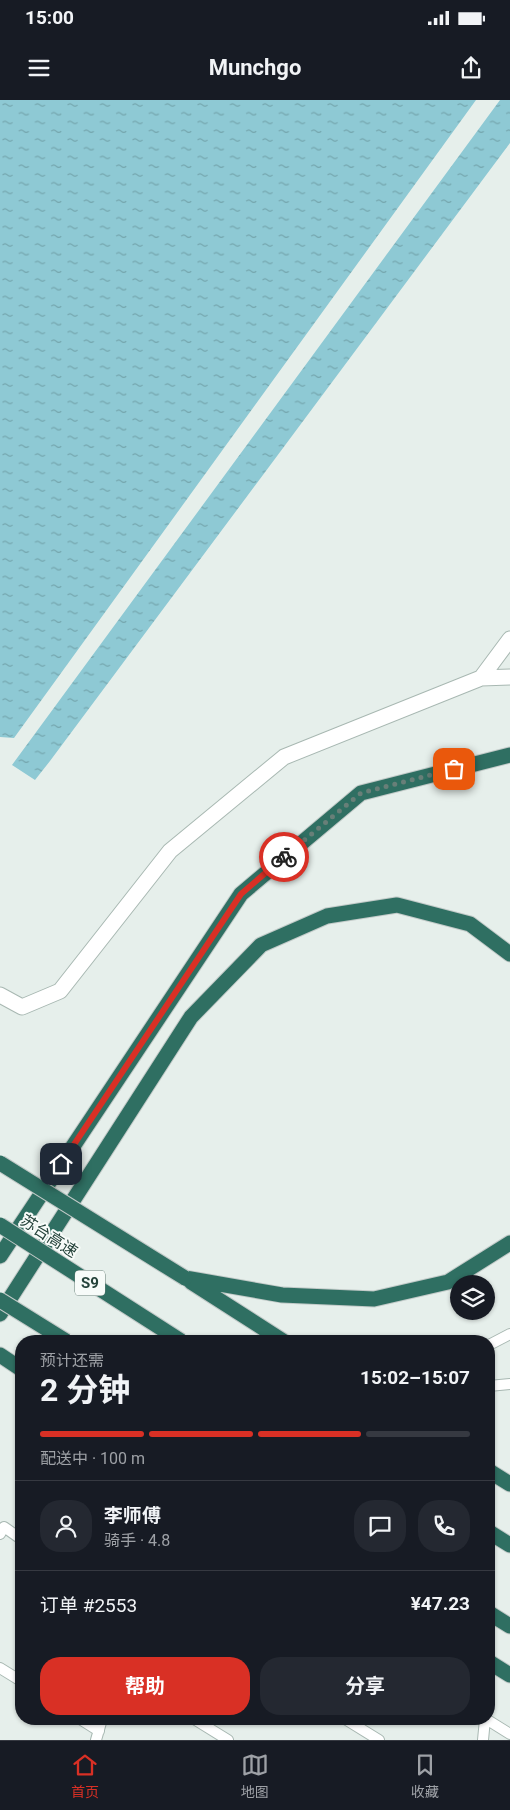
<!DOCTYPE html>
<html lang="zh">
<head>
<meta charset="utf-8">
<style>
	body { margin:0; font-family:Roboto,"Noto Sans SC",sans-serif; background:#242831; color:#f1f3f6; height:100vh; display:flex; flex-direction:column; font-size:19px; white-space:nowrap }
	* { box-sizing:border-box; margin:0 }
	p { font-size:16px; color:#9ea1a6 }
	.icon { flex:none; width:28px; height:28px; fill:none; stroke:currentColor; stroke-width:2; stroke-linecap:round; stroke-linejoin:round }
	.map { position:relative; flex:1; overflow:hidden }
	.drawer { position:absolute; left:15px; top:1235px; width:480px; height:390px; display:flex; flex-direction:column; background:#171b24; border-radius:20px; box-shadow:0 1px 4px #0004 }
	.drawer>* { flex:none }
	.buttons { position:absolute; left:450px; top:1175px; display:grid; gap:10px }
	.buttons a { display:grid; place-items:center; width:45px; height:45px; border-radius:50%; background:#171b24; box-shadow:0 1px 4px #0004; font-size:25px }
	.pin { position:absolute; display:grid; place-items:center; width:42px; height:42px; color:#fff; margin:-21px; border-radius:10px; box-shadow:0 2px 8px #0006 }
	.courier { position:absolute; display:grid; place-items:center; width:50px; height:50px; margin:-25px; border:4px solid #d93025; border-radius:50%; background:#fff; color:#222; box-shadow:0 1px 6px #0007 }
	.head em { font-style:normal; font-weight:700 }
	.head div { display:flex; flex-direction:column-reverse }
	.head { display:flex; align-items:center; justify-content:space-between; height:85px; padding:0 25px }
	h1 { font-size:32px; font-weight:700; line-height:38px }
	.bar { display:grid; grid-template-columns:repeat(4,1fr); gap:8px 5px; align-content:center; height:60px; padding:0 25px }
	.bar i { height:6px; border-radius:4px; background:#363941 }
	.bar .selected { background:#d93025 }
	.bar p { grid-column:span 4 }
	.line { display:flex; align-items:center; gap:12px; padding:0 25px; border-top:1px solid #363941 }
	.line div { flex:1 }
	.round { display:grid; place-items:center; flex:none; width:52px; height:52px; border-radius:20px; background:#242831 }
	.button { display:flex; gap:10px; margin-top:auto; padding:10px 25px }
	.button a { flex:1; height:58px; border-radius:20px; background:#d93025; color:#fff; font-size:20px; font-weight:700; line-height:58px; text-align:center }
	.button a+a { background:#242831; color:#f1f3f6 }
	.status { display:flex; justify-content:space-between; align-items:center; height:35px; padding:0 25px; background:#171b24; direction:ltr }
	.status svg { height:14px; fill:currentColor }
	header { display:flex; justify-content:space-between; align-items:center; height:65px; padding:0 25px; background:#171b24; font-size:22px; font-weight:700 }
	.tabs { display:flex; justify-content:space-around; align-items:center; height:70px; border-top:1px solid #363941; background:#171b24; font-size:14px; color:#9ea1a6 }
	.tabs a { display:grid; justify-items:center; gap:2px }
	.tabs .selected { color:#d93025 }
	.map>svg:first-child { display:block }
	.water { fill:url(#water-ripples) }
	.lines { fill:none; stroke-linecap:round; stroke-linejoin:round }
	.service-casing { stroke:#a8b8b2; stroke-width:12 }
	.minor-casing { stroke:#a8b8b2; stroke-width:17 }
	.motorway-casing { stroke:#c2cac8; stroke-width:17 }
	.service { stroke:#fff; stroke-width:10 }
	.minor { stroke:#fff; stroke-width:15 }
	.motorway { stroke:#2f6f62; stroke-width:15 }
	.motorway-bridge-casing { stroke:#c2cac8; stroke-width:17; stroke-linecap:butt }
	.motorway-bridge { stroke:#2f6f62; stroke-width:15 }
	.done { stroke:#687f78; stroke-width:5; stroke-dasharray:0 9 }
	.route { stroke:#d93025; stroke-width:6 }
	.labels { text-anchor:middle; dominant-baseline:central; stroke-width:4; stroke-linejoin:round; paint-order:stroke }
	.shield { fill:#f7fbf9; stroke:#637a73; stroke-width:1 }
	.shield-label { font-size:15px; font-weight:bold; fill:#24423a }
	.street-label { font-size:16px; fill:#24423a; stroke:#f7fbf9 }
</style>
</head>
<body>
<div class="status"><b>15:00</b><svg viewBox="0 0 49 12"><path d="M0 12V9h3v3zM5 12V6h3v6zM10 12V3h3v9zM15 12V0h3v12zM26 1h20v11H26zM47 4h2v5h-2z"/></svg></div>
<header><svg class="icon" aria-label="menu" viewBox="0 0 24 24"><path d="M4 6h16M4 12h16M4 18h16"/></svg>Munchgo<svg class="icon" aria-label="share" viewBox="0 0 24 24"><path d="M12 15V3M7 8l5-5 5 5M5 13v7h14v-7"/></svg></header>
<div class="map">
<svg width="510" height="1640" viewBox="0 0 510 1640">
	<defs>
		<pattern id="water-ripples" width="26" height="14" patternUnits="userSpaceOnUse" patternTransform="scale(1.25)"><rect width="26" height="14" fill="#8ec9d4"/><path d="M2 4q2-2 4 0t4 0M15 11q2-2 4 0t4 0" fill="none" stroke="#74a5ad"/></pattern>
	</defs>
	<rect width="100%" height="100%" fill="#e6efeb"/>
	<path class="water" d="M0,0H476L14,638L0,637Z
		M500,0H510V43L50,661L35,680L12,665Z"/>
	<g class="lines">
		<defs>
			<path id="service" d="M489,1245L510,1234
				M489,1286L510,1284
				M0,1434L4,1427L21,1439
				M0,1568L21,1581
				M80,1619L99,1631
				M194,1619L228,1640
				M345,1619L379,1640
				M486,1619L510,1634
				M96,1640L102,1619
				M483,1640L485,1619"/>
			<path id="minor" d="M481,578L510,539
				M0,895L22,907L60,891L170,751L284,657L481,578L510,577"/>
			<path id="motorway" d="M0,1156L241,794L361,693L510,655
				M185,1178L282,1195L374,1199L448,1182L510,1143
				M191,1182L283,1241
				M0,1214L191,917L261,845L327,816L397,805L470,824L510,854
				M0,1255L21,1269
				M489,1371L510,1384
				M489,1432L510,1445
				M489,1513L510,1526
				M489,1562L510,1575"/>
		</defs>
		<use href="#service" class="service-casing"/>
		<use href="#minor" class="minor-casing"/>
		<use href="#motorway" class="motorway-casing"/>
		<use href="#service" class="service"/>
		<use href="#minor" class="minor"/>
		<use href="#motorway" class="motorway"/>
		<defs>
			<path id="motorway-bridge" d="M0,1063L185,1178
				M0,1125L181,1241
				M0,1200L66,1241"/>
		</defs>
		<use href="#motorway-bridge" class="motorway-bridge-casing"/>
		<use href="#motorway-bridge" class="motorway-bridge"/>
	</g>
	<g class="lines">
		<path class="done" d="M284,757L361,693L454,669"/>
		<path class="route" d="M61,1064L241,794L284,757"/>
	</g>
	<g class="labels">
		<rect class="shield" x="75" y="1170.5" width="30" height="25" rx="4"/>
		<g class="shield-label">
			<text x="90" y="1183">S9</text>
		</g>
		<g class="street-label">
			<text transform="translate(49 1136) rotate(33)">苏台高速</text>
		</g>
	</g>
</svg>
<div class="buttons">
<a><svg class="icon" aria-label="layers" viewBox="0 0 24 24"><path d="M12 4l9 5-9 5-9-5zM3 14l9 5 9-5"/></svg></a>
</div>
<div class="pin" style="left:454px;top:669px;background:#ea580c"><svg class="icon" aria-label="bag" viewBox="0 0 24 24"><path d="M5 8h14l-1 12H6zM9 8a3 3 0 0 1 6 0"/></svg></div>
<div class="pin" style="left:61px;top:1064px;background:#1f2937"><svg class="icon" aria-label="home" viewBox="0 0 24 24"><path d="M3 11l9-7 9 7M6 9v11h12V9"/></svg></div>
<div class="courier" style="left:284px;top:757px"><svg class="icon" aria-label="bike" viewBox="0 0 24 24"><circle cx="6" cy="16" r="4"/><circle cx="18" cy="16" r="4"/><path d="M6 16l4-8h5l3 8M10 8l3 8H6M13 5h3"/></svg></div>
<section class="drawer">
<div class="head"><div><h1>2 分钟</h1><p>预计还需</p></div><em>15:02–15:07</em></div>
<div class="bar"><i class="selected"></i><i class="selected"></i><i class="selected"></i><i></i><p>配送中 · 100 m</p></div>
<div class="line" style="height:90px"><a class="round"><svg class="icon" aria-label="person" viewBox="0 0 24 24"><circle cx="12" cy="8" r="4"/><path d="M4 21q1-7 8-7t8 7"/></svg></a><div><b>李师傅</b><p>骑手 · 4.8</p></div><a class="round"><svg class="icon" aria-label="chat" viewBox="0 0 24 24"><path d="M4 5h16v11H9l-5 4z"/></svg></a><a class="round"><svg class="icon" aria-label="phone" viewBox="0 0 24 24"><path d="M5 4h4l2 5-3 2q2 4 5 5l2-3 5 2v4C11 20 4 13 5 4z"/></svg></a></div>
<div class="line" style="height:65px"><div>订单 #2553</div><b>¥47.23</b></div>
<div class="button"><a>帮助</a><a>分享</a></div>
</section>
</div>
<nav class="tabs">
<a class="selected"><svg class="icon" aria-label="home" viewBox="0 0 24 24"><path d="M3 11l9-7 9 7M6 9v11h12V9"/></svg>首页</a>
<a><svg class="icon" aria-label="map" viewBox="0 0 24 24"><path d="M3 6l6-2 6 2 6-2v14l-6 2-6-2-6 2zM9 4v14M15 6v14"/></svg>地图</a>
<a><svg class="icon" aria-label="saved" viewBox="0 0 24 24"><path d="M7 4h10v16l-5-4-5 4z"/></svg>收藏</a>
</nav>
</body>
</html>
